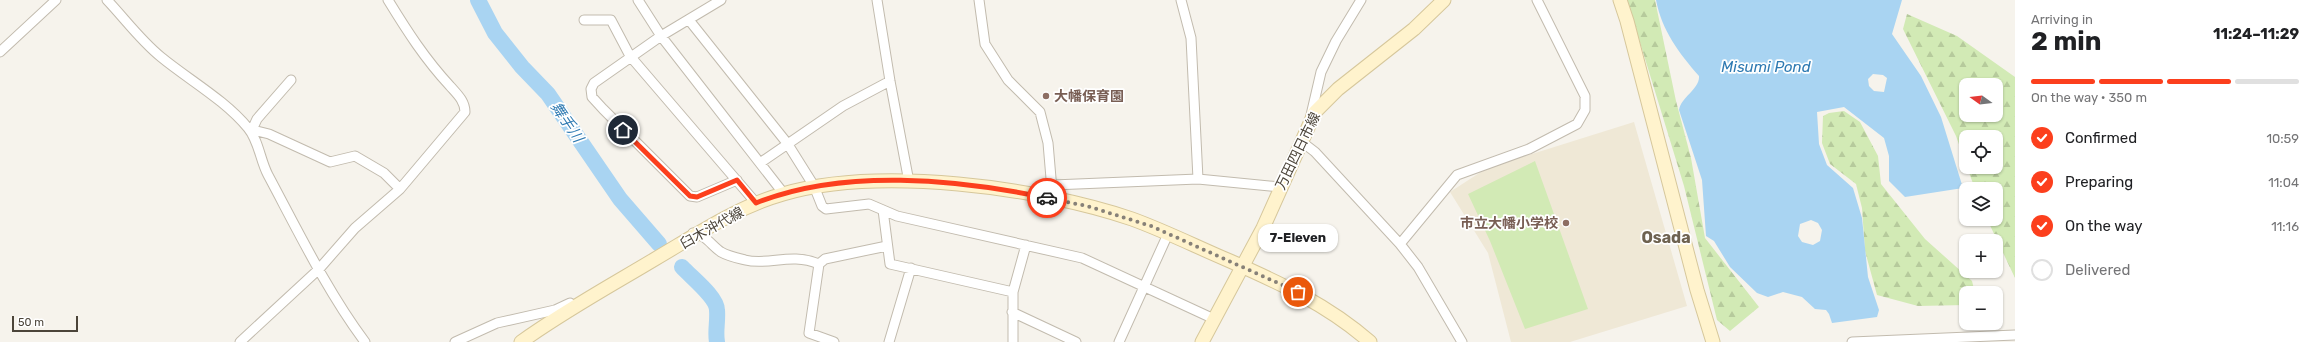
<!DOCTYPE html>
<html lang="en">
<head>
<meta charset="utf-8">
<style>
	body { margin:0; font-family:Rubik,"Noto Sans JP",sans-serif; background:#f2f2f2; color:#202124; height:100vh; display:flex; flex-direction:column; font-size:15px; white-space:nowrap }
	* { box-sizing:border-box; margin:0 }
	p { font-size:13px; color:#757577 }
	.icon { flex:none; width:22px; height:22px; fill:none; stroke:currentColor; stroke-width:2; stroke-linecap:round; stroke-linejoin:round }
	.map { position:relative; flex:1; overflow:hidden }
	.details { display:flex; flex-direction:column; background:#fff; width:300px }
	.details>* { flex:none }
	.needle { width:26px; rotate:285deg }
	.controls { position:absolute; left:1959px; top:78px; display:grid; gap:8px }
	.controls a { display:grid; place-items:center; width:44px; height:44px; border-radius:8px; background:#fff; box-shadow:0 1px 3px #0004; font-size:20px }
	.scale { position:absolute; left:12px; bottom:10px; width:66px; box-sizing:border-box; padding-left:4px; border:2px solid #4b4439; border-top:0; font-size:11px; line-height:14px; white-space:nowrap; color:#4b4439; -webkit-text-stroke:3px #fff; paint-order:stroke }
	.pin { position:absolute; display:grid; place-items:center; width:34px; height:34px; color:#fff; margin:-17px; border:2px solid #fff; border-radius:50%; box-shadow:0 1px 4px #0007 }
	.courier { position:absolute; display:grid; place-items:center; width:40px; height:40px; margin:-20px; border:3px solid #fc3f1d; border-radius:50%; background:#fff; color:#222; box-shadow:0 1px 5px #0007 }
	.bubble { position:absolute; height:28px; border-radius:12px; background:#fff; box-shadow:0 1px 3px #0004; font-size:13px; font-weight:700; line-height:28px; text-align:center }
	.overview em { font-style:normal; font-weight:700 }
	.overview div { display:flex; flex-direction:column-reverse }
	.overview { display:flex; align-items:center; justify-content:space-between; height:68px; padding:0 16px }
	h1 { font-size:26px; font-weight:700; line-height:30px }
	.bar { display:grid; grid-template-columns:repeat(4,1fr); gap:6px 4px; align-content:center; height:48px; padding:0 16px }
	.bar i { height:5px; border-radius:3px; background:#e0e0e0 }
	.bar .current { background:#fc3f1d }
	.bar p { grid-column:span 4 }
	ol { padding:0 16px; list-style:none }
	li { display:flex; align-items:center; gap:12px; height:44px }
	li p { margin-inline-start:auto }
	li .icon { padding:4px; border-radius:50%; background:#fc3f1d; color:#fff; stroke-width:4 }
	li:last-child { color:#757577 }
	li i { width:22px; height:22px; border:2px solid #e0e0e0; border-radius:50% }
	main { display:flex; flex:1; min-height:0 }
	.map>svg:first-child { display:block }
	.education { fill:#efe8d6 }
	.forest { fill:url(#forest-firs); fill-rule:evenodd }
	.pitch { fill:#d2eab5 }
	.water { fill:#a9d4f2; fill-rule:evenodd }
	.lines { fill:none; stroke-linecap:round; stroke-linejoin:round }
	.river { stroke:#a9d4f2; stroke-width:16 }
	.street-casing { stroke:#c2bbae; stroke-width:11 }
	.secondary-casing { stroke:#d6c79b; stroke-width:15 }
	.street { stroke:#fff; stroke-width:9 }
	.secondary { stroke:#fff3cd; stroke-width:13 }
	.done { stroke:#878178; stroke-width:4; stroke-dasharray:0 7.2 }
	.route { stroke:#fc3f1d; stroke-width:5 }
	.education-dot { fill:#8d6e63; stroke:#fff; stroke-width:1.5 }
	.labels { text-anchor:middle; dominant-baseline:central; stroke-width:3.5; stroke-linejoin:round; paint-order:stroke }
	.education-label { font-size:14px; font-weight:bold; fill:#785e54; stroke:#fff; text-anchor:start }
	.street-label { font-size:14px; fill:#4b4439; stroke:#fff }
	.water-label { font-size:15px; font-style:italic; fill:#2e7ab2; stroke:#fff }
	.quarter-label { font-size:16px; font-weight:bold; fill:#6e6250; stroke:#fff }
</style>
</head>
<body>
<main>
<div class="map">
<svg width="2015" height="342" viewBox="0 0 2015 342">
	<defs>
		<pattern id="forest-firs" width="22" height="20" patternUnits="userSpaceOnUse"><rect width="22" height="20" fill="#d2eab5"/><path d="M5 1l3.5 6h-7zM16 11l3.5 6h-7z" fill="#b6ca9c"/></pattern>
	</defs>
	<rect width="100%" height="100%" fill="#f6f3ec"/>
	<path class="education" d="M1634,122L1687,306L1570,342H1511L1488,253L1450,192L1487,168Z"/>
	<path class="forest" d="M1627,0H1655L1676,101L1691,158L1705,238L1759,307L1730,331L1717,320L1684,186Z
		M1907,14L1957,36L2015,77V278L1987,219H1996V189H1975L1967,167H1996V137H1966V164L1956,136L1903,29ZM1966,85H1996V115H1966Z
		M1844,111L1860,122L1878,156L1881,184L1925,239L1972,281L1975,293H1966V305L1918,306L1877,295L1865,251L1862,208L1856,184L1830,164L1822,143L1823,116L1829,113Z"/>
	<path class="pitch" d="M1535,161L1588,309L1525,329L1490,241L1468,194Z"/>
	<path class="water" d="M1656,0H1902L1892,34L1921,76L1941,117L1963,188L1905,197L1889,181V156L1884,138L1844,107L1817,112L1819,144L1827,165L1853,188L1862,218L1868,277L1879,310L1877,317L1832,323L1829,314L1826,310L1815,309L1802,297L1783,292L1768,297L1757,293L1730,267L1714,241L1706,236L1702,180L1679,110C1681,97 1700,89 1699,76C1679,53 1662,31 1656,0ZM1873,74L1883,75L1887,78L1884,92L1874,91L1869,86L1868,79ZM1811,220L1818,223L1822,230L1820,241L1813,245L1802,242L1798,236L1800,224Z"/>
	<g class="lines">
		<path class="river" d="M478,0L495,33L522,67L548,94L620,199L659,244
			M682,267C691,277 717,297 717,310C718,322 715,331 717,342"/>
		<defs>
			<path id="street" d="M107,0C125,19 141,41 161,57C189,80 225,100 248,128C259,141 260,160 268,175C298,231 327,291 365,342
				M638,0L661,36L784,194
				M721,0L661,36L594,83L591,89L592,97L603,109L690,196L697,197L737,180
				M877,0L890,81L909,182
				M979,0L985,44L1008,80L1040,112L1048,143L1052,190
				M1181,0L1191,38L1198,179
				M584,20H611L630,56L756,203
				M689,20L787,143L814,186L822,206L826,209L869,204L897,216L1082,258L1214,319
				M0,52L56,0
				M291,80L257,119L251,132L257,131L269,134L330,162L355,156L384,173L400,189
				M1311,115L1321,72L1336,41L1361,0
				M1302,142L1315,152L1400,244L1418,267L1462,342
				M760,163L843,106L890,81
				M1053,185L1198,179L1280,187
				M883,210L890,264L1013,292
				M693,233C706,235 711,245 721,252C728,256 737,258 745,260C770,266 790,252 819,264
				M1400,244L1457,175L1529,149L1577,124L1585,110V96L1537,0
				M1012,312L1076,342
				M240,342L319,269L355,228L400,189L465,112C465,101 457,94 450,86C425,59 407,31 388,0
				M455,342L497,323L555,310L570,303
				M834,342L809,333L819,264L825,259L887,246
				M889,342L911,268
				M1013,342V292L1026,245
				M1119,342L1168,234
				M1852,342L2015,335"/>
			<path id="secondary" d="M1620,0L1627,21L1697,290L1713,342
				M521,342C564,311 610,286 655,259C696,235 737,207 783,194C879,166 1038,187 1132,219C1165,231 1197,247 1230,261C1280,283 1328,305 1370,342
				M1202,342L1263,228L1315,112L1338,89L1414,29L1444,0"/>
		</defs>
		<use href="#street" class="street-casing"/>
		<use href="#secondary" class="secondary-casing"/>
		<use href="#street" class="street"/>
		<use href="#secondary" class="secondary"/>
	</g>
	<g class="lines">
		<path class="done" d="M1047,198L1087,206L1151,226L1298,292"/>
		<path class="route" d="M623,130L690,196L697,197L737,180L756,203C843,168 957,179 1047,198"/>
	</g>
	<g class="education-dot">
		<circle cx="1046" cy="96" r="4"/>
		<circle cx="1566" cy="223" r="4"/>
	</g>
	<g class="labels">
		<g class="education-label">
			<text x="1054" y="96">大幡保育園</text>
			<text x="1558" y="223" text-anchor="end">市立大幡小学校</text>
		</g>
		<g class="street-label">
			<text transform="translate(1298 151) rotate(-64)">万田四日市線</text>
			<text transform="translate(712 228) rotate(-29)">臼木沖代線</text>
		</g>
		<g class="water-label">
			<text x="1766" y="67">Misumi Pond</text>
			<text transform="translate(567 122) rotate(56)">舞手川</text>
		</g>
		<g class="quarter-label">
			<text x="1666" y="237">Osada</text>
		</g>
	</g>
</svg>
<div class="controls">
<a><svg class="needle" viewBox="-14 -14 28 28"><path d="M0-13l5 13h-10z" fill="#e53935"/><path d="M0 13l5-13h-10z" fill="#757577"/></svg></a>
<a><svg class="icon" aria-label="locate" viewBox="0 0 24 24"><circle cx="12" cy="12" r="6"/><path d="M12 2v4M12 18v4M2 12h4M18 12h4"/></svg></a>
<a><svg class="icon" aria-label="layers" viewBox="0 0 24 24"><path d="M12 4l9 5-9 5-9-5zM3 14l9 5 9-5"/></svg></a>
<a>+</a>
<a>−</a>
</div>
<div class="scale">50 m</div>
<div class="pin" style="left:1298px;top:292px;background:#ea580c"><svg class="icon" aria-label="bag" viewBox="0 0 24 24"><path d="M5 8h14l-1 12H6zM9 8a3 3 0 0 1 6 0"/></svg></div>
<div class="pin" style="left:623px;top:130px;background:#1f2937"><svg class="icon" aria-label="home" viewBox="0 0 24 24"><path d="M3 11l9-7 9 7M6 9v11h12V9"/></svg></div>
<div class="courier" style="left:1047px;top:198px"><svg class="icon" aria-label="car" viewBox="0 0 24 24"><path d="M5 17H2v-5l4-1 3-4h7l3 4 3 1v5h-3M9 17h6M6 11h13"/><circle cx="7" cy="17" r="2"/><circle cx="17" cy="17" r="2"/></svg></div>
<div class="bubble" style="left:1258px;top:224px;width:80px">7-Eleven</div>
</div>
<section class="details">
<div class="overview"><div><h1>2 min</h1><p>Arriving in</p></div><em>11:24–11:29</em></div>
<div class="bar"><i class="current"></i><i class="current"></i><i class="current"></i><i></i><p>On the way · 350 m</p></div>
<ol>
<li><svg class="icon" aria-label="check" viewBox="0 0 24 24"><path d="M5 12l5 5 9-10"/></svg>Confirmed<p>10:59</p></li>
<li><svg class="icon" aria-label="check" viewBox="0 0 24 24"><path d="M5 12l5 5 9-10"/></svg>Preparing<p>11:04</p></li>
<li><svg class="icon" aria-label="check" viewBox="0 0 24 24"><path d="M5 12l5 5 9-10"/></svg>On the way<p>11:16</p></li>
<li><i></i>Delivered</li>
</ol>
</section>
</main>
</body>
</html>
